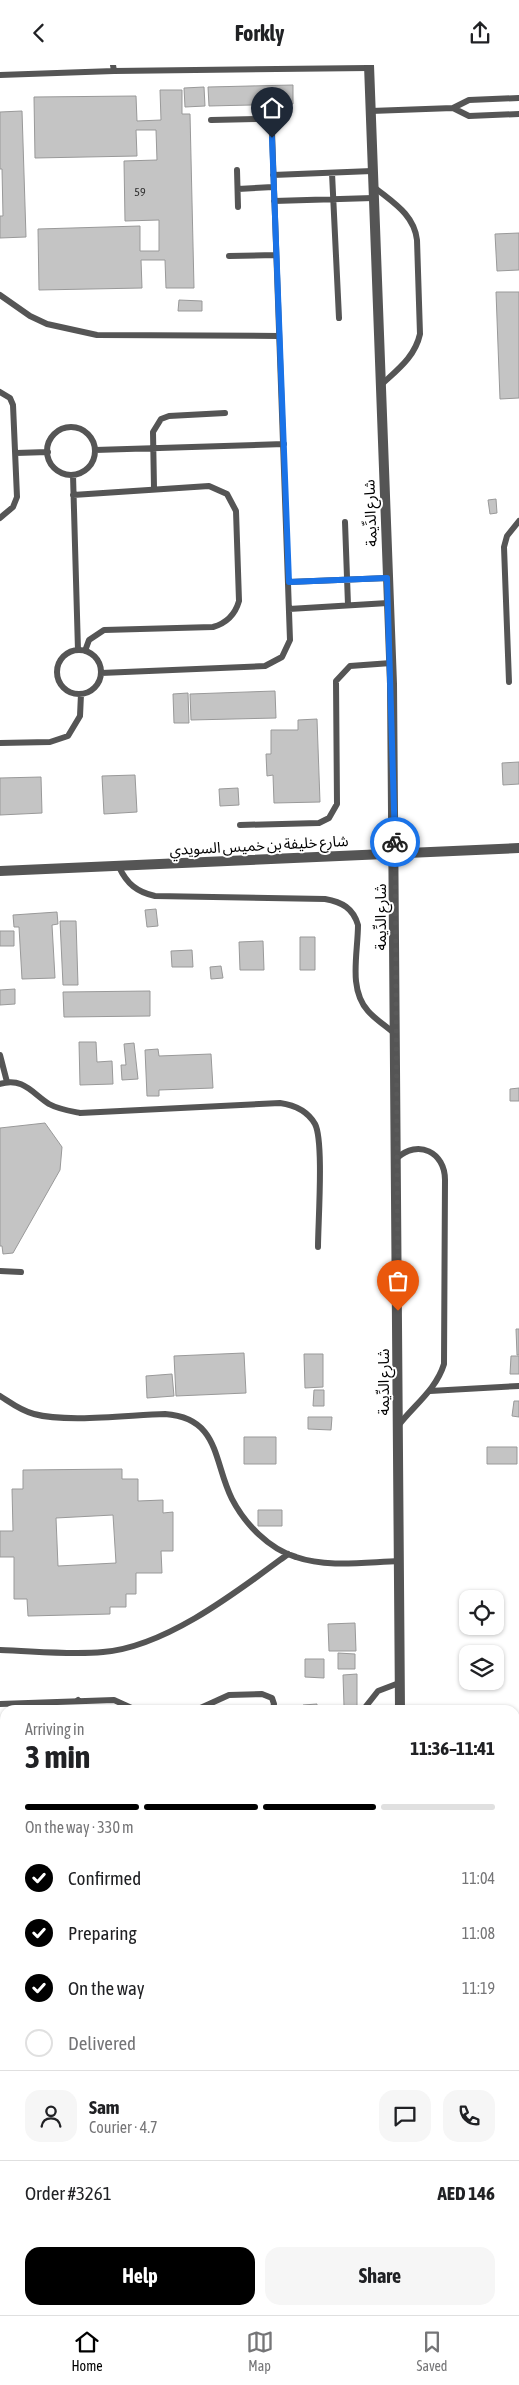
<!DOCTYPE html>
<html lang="en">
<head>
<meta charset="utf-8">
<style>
	body { margin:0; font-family:"Asap Condensed","Noto Sans Arabic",sans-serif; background:#f6f6f6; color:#202124; height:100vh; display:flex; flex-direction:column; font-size:19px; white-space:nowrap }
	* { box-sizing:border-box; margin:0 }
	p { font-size:16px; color:#757577 }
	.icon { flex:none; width:28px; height:28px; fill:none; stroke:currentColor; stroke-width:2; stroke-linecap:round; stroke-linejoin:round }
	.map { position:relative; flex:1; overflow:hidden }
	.sheet { position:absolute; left:0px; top:1640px; width:520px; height:610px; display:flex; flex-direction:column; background:#fff; border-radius:15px 15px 0 0; box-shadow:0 1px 4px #0004 }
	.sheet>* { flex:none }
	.fabs { position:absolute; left:459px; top:1525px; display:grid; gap:10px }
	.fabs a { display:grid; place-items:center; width:45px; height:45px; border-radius:10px; background:#fff; box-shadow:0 1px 4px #0004; font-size:25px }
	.pin { position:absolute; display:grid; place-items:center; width:42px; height:42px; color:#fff; margin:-51px -21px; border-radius:50% 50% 50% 0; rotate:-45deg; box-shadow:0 0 5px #0007 }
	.pin .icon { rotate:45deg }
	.courier { position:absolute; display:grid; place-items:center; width:50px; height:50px; margin:-25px; border:4px solid #1a73e8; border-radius:50%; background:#fff; color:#222; box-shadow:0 1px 6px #0007 }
	.head em { font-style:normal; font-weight:700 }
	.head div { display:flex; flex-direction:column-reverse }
	.head { display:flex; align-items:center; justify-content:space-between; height:85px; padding:0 25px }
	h1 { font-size:32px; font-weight:700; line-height:38px }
	.bar { display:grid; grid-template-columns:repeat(4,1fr); gap:8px 5px; align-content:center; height:60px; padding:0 25px }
	.bar i { height:6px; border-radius:4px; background:#e0e0e0 }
	.bar .current { background:#000 }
	.bar p { grid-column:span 4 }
	.line { display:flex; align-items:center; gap:12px; padding:0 25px; border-top:1px solid #e0e0e0 }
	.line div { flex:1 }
	.round { display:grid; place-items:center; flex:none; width:52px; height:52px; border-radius:15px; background:#f6f6f6 }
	ol { padding:0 25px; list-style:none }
	li { display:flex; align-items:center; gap:15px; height:55px }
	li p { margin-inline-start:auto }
	li .icon { padding:5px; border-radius:50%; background:#000; color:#fff; stroke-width:4 }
	li:last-child { color:#757577 }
	li i { width:28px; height:28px; border:2px solid #e0e0e0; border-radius:50% }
	.button { display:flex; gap:10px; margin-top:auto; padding:10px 25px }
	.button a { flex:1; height:58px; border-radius:15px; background:#000; color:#fff; font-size:20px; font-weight:700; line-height:58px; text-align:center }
	.button a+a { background:#f6f6f6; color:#202124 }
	header { display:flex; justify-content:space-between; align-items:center; height:65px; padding:0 25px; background:#fff; font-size:22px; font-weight:700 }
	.dock { display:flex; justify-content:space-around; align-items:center; height:70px; border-top:1px solid #e0e0e0; background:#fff; font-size:14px; color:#757577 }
	.dock a { display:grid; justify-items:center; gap:2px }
	.dock .current { color:#000 }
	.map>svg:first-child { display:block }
	.building { fill:#c4c4c4; stroke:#999; fill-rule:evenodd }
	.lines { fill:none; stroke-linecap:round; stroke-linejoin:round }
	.path { stroke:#777; stroke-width:3; stroke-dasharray:1 2.5; stroke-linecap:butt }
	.service { stroke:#555; stroke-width:6 }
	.minor { stroke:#555; stroke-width:10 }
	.done { stroke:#595959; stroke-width:5; stroke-dasharray:0 9 }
	.route { stroke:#1a73e8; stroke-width:6 }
	.labels { text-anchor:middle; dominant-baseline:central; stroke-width:4; stroke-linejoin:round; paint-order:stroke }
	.number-label { font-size:12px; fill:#313131 }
	.street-label { font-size:15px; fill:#000; stroke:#fff }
</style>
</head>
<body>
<header><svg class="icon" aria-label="back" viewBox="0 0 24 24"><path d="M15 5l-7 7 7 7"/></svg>Forkly<svg class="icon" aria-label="share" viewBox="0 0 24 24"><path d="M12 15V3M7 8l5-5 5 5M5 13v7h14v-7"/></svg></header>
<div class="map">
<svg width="519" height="2250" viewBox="0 0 519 2250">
	<rect width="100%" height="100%" fill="#fff"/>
	<path class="building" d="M293,20V39L209,41L208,22Z
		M204,22L205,41L185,42L184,23Z
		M160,25H182V49H190L194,223H166L165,195H141L142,223L39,225L38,164L140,161V186H159V155L125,156L124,96L157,95L156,65H136L137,91L35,93L34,32L136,31L137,56L161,55Z
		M22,46L26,172L0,173V151H3L2,104H0V47Z
		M519,168V205L497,206L495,169Z
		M496,227H519V333L500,334Z
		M179,235L202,236V246H178Z
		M496,434L497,448L490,449L488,435Z
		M275,626L276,653L191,655L190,629Z
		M188,628L189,658H174L173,629Z
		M317,654L320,737L274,738L273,710L267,711L266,689H271V665H298V655Z
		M519,697V719L503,720L502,698Z
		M135,710L137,747L104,749L102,711Z
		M41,712L42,748L0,750V713Z
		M238,723L239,740L220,741L219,724Z
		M156,844L158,861L147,862L145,845Z
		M57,847L58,859L52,860L55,913L22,914L19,862H14L13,850Z
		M60,856H76L78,920H63Z
		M0,866H14V881H0Z
		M300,872H315V905H300Z
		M263,876L264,905H240L239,877Z
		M192,885L193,902H172L171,886Z
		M221,901L223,913L211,914L210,902Z
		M15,924V939L0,940V925Z
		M150,926V951L64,952L63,927Z
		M79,977H96L97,997L112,996L113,1019L80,1020Z
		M134,978L138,1014L122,1015L121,1000H126L124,979Z
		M158,984L159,991L211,989L213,1023L159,1025V1031H147L145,985Z
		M519,1023V1036H510V1024Z
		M45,1058L62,1082L60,1105L13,1188L3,1189L2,1181H0V1063Z
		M516,1264H519V1290H517Z
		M244,1288L246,1328L176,1331L174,1291Z
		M304,1289H323V1322L305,1323Z
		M511,1291H519V1309H510Z
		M172,1309L174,1331L147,1333L146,1311Z
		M314,1325H324V1341H313Z
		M514,1336H519V1352L512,1351Z
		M308,1352H332L331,1365L308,1364Z
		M244,1372H276V1399H244Z
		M487,1382H517V1399H487Z
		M122,1404V1414H138V1436L163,1435V1448L173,1447V1486H161L162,1508H136V1529H126V1542H110V1549L28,1551L27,1534H14V1492H0V1466H13L12,1424H23V1405ZM113,1450L116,1498L58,1501L56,1453Z
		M258,1445H282V1461H258Z
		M355,1558L356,1586H329L328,1559Z
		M338,1588L355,1589V1604H338Z
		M305,1594H324V1613L305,1612Z
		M357,1609V1641H344L343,1610Z
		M317,1639V1645H303V1640Z
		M515,1767H519V1782H515Z
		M519,1977V2009L515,2012V1979Z
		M0,2152H5V2175H0Z
		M267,2245H320L321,2250H268Z
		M247,2246V2250H172V2249Z
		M103,2248V2250H75V2249Z"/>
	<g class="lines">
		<path class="path" d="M0,1896H5"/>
		<path class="service" d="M113,0L114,6L369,3
			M0,10L114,6
			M519,33L469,35L453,43L469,51L519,49
			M371,46L453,43
			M237,105L238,142
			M332,108L339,253
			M273,110L372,106
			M374,122C392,137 414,149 417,175L420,269C415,292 397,305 381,320
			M238,124L273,122
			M274,136L373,133
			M229,191L276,190
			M0,230L30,251L47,259L97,270L279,271
			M0,327L10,333L13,340L17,432L13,442L0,453
			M47 386a24 24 0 1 1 48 0a24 24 0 1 1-48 0Z
			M95,385L284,379
			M16,388L48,387
			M73,410L78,585
			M154,423L153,367L161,354L169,351L225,348
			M73,430L209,421L227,429L236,446L239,536C235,550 227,558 213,562L104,565L89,575L85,586
			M345,457L348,540
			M289,517L387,513
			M289,544L388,538
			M57 607a22 22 0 1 1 44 0a22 22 0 1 1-44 0Z
			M101,608L265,601L282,592L290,575L272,67L265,56L259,54L211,55
			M509,617L504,482L507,471L519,456
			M0,678L50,677L68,671L80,651L81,629
			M240,760L319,758L329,753L337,739L336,616L350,601L391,598
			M119,802C127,819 137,827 155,831L325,834C342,837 353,843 358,860C358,888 348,924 368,946C376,955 386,961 395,969
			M0,990L7,1017
			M0,1019C23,1012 32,1028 49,1039C58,1044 70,1046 80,1048L280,1038C294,1040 307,1045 315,1059C324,1076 318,1158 318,1182
			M397,1093C418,1074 445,1087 445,1115L444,1299C436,1325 414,1340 398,1361
			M0,1206L21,1207
			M430,1326L519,1321
			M0,1331C11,1338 21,1346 34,1349C67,1358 129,1350 165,1349C220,1353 213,1396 232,1434C245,1459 269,1484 296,1492C327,1503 366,1497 399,1496
			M0,1585C34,1586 69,1590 103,1587C166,1582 238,1526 288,1489
			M78,1635L84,1645
			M0,1639L114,1635L136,1645
			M196,1645L229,1630L262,1629L272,1633L274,1639L272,1645
			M363,1645L378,1626L399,1618
			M515,2066H519
			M444,2245L445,2250"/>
		<path class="minor" d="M369,0L392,619L400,1645
			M0,806L519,783
			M515,1864H519
			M402,2245V2250"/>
	</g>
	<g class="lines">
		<path class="done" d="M395,777L398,1246"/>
		<path class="route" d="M272,73L289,517L387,513L395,777"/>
	</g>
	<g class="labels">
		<g class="number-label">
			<text x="140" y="127">59</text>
		</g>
		<g class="street-label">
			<text transform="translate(370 448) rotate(-92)">شارع الدِّيمة</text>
			<text transform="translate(259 780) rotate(-3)">شارع خليفة بن خميس السويدي</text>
			<text transform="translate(380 852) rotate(-90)">شارع الدِّيمة</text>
			<text transform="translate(383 1317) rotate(-90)">شارع الدِّيمة</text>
		</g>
	</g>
</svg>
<div class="fabs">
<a><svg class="icon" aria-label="locate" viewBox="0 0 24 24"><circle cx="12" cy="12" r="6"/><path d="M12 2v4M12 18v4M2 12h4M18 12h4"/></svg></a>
<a><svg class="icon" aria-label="layers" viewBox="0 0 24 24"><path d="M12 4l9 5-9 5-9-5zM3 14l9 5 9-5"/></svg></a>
</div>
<div class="pin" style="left:398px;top:1246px;background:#ea580c"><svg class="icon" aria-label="bag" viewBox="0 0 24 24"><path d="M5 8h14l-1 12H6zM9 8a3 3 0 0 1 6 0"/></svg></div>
<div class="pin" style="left:272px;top:73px;background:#1f2937"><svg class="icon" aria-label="home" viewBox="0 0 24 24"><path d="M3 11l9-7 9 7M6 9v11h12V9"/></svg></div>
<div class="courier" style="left:395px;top:777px"><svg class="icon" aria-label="bike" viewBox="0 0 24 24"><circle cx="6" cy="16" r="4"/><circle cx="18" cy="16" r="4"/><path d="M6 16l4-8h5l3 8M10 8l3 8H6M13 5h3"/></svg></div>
<section class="sheet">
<div class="head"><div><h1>3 min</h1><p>Arriving in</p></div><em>11:36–11:41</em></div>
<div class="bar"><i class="current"></i><i class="current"></i><i class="current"></i><i></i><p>On the way · 330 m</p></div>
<ol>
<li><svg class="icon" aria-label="check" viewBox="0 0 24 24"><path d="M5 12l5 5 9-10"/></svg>Confirmed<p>11:04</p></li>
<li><svg class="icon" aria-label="check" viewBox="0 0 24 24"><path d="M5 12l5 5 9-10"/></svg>Preparing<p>11:08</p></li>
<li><svg class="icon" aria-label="check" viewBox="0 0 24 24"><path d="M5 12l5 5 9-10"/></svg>On the way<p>11:19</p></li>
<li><i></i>Delivered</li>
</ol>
<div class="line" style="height:90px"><a class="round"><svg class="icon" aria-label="person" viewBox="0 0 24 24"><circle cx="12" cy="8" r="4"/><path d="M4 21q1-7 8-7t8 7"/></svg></a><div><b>Sam</b><p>Courier · 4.7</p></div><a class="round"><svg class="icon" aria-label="chat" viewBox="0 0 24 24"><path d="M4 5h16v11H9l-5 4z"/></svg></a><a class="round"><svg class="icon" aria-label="phone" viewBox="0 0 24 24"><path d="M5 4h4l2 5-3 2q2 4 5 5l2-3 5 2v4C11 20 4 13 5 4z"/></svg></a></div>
<div class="line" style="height:65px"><div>Order #3261</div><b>AED 146</b></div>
<div class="button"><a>Help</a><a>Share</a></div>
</section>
</div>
<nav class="dock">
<a class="current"><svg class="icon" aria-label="home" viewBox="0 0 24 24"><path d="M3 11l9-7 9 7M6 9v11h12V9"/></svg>Home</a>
<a><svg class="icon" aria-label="map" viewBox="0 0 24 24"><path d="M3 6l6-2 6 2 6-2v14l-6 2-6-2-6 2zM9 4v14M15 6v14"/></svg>Map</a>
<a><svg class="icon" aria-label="saved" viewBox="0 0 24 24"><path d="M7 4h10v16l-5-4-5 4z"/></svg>Saved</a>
</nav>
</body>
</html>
